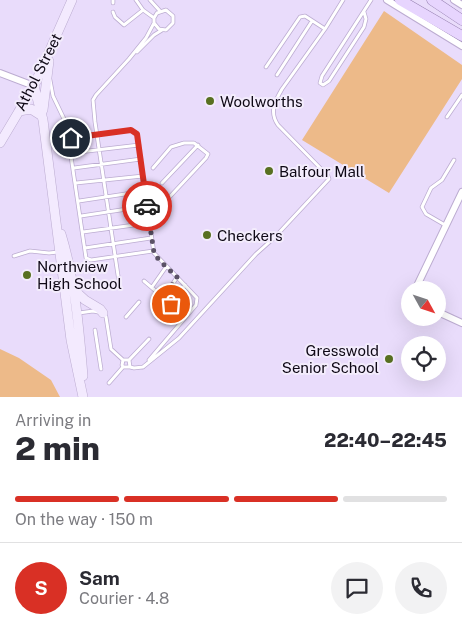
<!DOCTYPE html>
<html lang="en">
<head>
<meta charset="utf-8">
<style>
	body { margin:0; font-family:"Public Sans",sans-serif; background:#f2f2f3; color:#2b2b33; height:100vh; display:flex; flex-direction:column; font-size:19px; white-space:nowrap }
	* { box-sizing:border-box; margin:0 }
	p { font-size:16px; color:#7c7c81 }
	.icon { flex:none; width:28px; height:28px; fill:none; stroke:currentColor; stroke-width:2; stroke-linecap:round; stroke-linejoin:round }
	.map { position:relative; height:397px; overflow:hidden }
	.drawer { display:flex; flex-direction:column; background:#fff; flex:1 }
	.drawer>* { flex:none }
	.needle { width:32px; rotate:130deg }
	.tools { position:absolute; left:401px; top:281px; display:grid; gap:10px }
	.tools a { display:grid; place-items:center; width:45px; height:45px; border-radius:50%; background:#fff; box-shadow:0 5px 20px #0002; font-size:25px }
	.pin { position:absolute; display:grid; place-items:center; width:42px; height:42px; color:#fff; margin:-21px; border:2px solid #fff; border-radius:50%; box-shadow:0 1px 5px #0007 }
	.courier { position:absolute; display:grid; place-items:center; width:50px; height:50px; margin:-25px; border:4px solid #d93025; border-radius:50%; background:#fff; color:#222; box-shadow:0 1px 6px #0007 }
	.headline em { font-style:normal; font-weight:800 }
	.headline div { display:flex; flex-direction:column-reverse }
	.headline { display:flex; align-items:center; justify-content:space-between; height:85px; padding:0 15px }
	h1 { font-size:32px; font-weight:800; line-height:38px }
	.bar { display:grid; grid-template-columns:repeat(4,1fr); gap:8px 5px; align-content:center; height:60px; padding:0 15px }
	.bar i { height:6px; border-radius:4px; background:#e1e1e2 }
	.bar .active { background:#d93025 }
	.bar p { grid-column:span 4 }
	.line { display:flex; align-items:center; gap:12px; padding:0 15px; border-top:1px solid #e1e1e2 }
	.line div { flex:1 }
	.round { display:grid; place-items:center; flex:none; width:52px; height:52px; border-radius:26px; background:#f2f2f3 }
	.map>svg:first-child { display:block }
	.grass { fill:#edba89 }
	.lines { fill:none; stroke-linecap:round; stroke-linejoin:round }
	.service-casing { stroke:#bcacd1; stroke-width:4.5 }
	.minor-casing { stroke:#bcacd1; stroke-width:8 }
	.secondary-casing { stroke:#bcacd1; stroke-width:10 }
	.primary-casing { stroke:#917bac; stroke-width:11 }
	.service { stroke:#fff; stroke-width:3 }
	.minor { stroke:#fff; stroke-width:6 }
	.secondary { stroke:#f3eafe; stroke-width:9 }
	.primary { stroke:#e7d5fe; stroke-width:10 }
	.done { stroke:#5b5266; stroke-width:5; stroke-dasharray:0 9 }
	.route { stroke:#d93025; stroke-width:6 }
	.poi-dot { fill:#587021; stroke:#f3ecfc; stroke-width:2 }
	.labels { text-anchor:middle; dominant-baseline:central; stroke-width:4; stroke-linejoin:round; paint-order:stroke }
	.street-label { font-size:15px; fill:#0e0815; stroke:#f3ecfc }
	.poi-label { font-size:15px; fill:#0e0815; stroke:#f3ecfc; text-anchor:start }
</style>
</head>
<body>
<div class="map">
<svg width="462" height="397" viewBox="0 0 462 397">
	<rect width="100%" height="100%" fill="#e9dcfb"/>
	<path class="grass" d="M384,11L462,65V79L389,193L302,140Z
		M0,349L19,358L51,380L60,397H0Z"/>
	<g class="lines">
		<defs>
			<path id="service" d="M136,0L143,10L154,18
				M150,0L160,11
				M113,3V0
				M113,12L115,17L124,25L143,10
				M364,12L366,19L364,27L329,81L323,85L320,83L322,76L371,0
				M137,52L154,35L162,30
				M266,67L300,17L305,16L325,29L343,0
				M277,75L312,21
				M50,80L53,96L65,121L71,138
				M447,117L462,95
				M71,153L139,145
				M74,168L141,159
				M76,183L143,176
				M162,183L198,145
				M79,201L145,191
				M81,216L147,206
				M149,219L137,135L131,130L71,138L69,143L86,258L91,260L153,251
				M445,225L426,214L422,207L431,188L442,180L454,160
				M83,232L149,223
				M85,248L151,238
				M14,256L30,251L49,253L58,252
				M144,281L171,304L185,285
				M119,282L95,122L93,100L96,95L129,59L146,38L154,23V18L157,13L166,10L173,16V23L166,30L159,29L154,23
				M152,287L166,267
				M164,298L177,277
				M171,304L179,309L183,304
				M79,313L93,311L103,313L106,317L111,349L123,360
				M126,317L139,302
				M95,330L101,369
				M129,360L149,339
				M149,360L196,305L197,298L154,253L149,219L206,158L208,154L194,143H184L171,147L153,168
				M130,367L134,368L143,367
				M143,367L179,338L256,254L275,237L329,179L328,176L278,125C269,112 275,101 282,89L325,29
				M109,383L123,367H130L129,360H123L122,365L123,367"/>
			<path id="minor" d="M387,0L462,46
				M454,0L462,5
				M0,73L34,86
				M415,290L462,192
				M438,312L462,323"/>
			<path id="secondary" d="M34,86L43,120L71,340L83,397
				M43,110L49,61
				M19,111L31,109L42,116
				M0,143L34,86L72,0
				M61,234C75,280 79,328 83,376
				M73,289L85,300L100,309L103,313"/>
			<path id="primary" d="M400,0L462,36
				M432,0L462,20"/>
		</defs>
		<use href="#service" class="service-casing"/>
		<use href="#minor" class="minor-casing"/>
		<use href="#secondary" class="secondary-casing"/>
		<use href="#primary" class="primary-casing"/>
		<use href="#service" class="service"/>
		<use href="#minor" class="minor"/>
		<use href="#secondary" class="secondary"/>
		<use href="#primary" class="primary"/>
	</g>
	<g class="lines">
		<path class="done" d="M147,206L154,253L159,260L177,277L164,298L171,304"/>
		<path class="route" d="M71,138L131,130L137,134L147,206"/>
	</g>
	<g class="poi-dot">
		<circle cx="210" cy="101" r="5"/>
		<circle cx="269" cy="171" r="5"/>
		<circle cx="207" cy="235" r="5"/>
		<circle cx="27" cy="275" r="5"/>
		<circle cx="389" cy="359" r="5"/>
	</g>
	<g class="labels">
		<g class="street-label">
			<text transform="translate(38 72) rotate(-63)">Athol Street</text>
		</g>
		<g class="poi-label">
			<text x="220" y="101">Woolworths</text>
			<text x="279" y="171">Balfour Mall</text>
			<text x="217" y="235">Checkers</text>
			<text x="37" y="266">Northview<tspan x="37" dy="17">High School</tspan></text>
			<text x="379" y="350" text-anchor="end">Gresswold<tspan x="379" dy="17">Senior School</tspan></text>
		</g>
	</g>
</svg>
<div class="tools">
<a><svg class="needle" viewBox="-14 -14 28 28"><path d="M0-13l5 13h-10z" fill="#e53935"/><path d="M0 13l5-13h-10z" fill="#7c7c81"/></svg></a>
<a><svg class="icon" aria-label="locate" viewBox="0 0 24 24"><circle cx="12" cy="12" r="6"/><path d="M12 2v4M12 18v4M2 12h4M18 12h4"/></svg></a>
</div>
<div class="pin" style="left:171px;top:304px;background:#ea580c"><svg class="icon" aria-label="bag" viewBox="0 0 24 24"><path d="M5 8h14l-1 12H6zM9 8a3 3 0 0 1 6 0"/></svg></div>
<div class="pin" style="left:71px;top:138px;background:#1f2937"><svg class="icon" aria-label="home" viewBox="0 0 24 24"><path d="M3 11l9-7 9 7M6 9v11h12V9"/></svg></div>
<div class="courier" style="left:147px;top:206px"><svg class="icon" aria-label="car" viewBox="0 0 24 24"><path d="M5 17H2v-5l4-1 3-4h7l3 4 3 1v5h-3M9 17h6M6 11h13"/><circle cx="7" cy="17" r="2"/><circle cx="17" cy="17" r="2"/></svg></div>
</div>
<section class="drawer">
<div class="headline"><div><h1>2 min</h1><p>Arriving in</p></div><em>22:40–22:45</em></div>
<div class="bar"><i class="active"></i><i class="active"></i><i class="active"></i><i></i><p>On the way · 150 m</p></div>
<div class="line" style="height:90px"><b class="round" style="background:#d93025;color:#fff">S</b><div><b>Sam</b><p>Courier · 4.8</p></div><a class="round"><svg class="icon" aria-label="chat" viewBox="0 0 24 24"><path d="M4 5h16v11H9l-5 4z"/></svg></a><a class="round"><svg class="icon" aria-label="phone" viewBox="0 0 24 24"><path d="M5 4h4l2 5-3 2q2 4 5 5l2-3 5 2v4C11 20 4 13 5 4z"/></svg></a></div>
</section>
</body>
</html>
